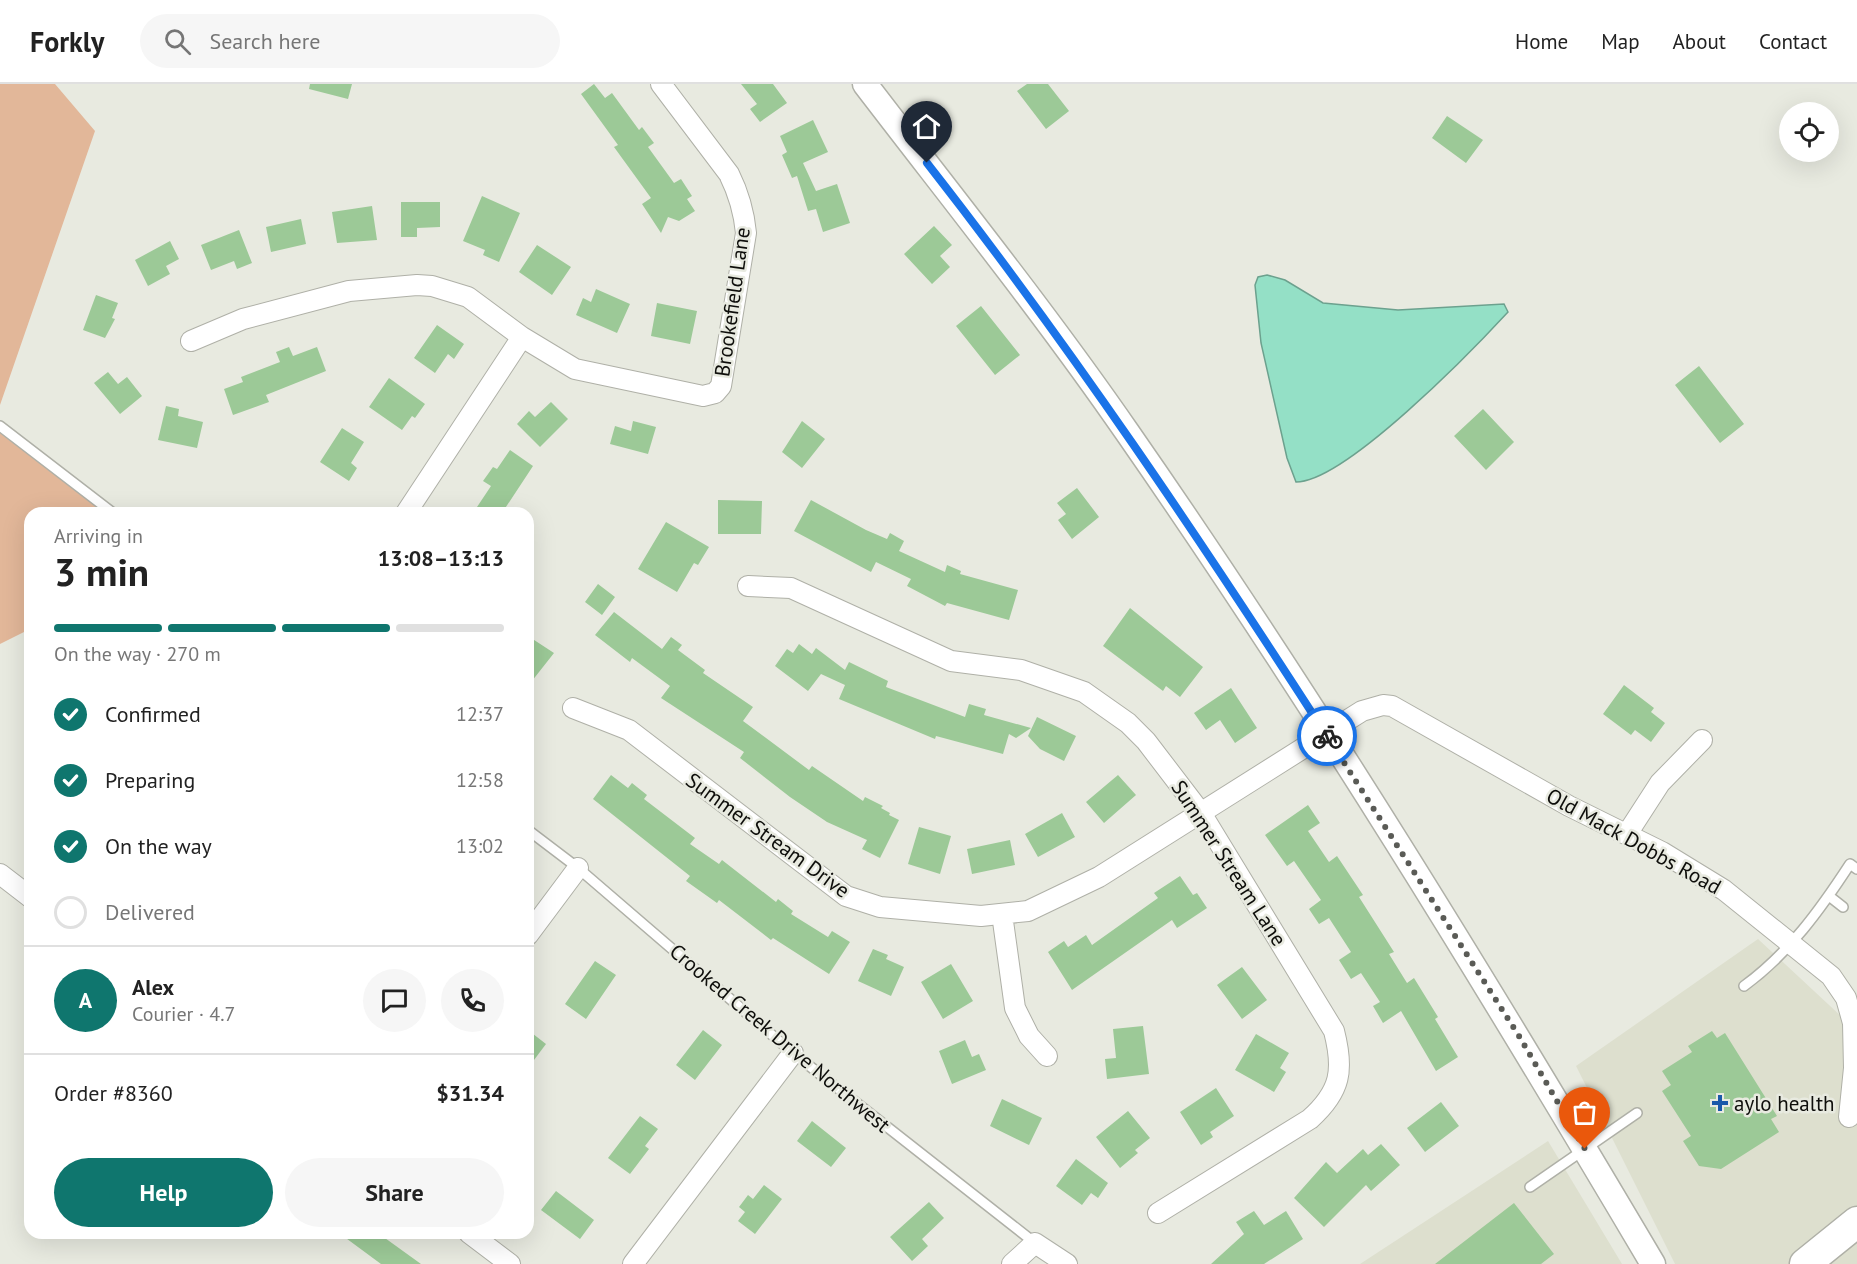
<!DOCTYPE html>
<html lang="en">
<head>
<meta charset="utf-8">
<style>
	body { margin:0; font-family:"PT Sans",sans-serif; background:#f6f6f6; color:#222; height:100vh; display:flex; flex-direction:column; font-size:22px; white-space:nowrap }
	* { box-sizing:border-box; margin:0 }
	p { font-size:20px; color:#767676 }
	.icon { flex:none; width:33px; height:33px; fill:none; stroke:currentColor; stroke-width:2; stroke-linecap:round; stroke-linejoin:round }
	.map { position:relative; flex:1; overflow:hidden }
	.sheet { position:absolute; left:24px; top:423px; width:510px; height:732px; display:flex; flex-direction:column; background:#fff; border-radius:18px; box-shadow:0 6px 24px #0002 }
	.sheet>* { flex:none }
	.controls { position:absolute; left:1779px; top:18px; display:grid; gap:12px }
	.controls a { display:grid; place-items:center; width:60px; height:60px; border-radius:50%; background:#fff; box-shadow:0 6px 24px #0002; font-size:30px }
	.pin { position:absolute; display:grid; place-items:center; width:51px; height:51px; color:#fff; margin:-62px -26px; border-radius:50% 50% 50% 0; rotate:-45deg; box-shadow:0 0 6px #0007 }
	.pin .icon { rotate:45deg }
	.courier { position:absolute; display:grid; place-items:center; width:60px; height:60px; margin:-30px; border:4px solid #1a73e8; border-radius:50%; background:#fff; color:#222; box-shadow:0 2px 8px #0007 }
	.summary em { font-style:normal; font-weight:800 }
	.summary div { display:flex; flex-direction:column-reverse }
	.summary { display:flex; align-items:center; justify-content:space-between; height:102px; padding:0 30px }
	h1 { font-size:39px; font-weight:800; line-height:45px }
	.bar { display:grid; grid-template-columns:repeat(4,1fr); gap:9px 6px; align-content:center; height:72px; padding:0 30px }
	.bar i { height:8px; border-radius:4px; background:#e0e0e0 }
	.bar .on { background:#0f766e }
	.bar p { grid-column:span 4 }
	.line { display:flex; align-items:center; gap:15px; padding:0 30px; border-top:2px solid #e0e0e0 }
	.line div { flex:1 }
	.round { display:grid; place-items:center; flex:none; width:63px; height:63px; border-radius:32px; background:#f6f6f6 }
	ol { padding:0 30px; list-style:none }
	li { display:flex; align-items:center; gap:18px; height:66px }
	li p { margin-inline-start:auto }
	li .icon { padding:6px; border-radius:50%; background:#0f766e; color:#fff; stroke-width:4 }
	li:last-child { color:#767676 }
	li i { width:33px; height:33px; border:3px solid #e0e0e0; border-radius:50% }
	.primary-button { display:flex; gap:12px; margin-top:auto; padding:12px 30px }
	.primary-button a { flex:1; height:69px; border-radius:36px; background:#0f766e; color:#fff; font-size:24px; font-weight:800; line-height:69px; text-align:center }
	.primary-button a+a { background:#f6f6f6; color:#222 }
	header { display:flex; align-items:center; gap:36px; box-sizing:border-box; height:84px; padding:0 30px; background:#fff; border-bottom:2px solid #e0e0e0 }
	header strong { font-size:28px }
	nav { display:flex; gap:33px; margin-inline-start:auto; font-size:21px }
	.search { width:420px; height:54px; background:#f6f6f6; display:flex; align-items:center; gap:15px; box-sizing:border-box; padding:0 21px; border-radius:33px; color:#767676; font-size:22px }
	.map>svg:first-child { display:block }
	.built { fill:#dddfce }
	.green { fill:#e2b799 }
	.water { fill:#94e0c6; stroke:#6ca18e; stroke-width:1.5 }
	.building { fill:#9cc997 }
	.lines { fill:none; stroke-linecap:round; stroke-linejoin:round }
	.service-casing { stroke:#afb0a7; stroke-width:12 }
	.minor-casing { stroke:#afb0a7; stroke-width:22 }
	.tertiary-casing { stroke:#afb0a7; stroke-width:27 }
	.primary-casing { stroke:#afb0a7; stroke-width:33 }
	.service { stroke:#fff; stroke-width:9 }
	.minor { stroke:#fff; stroke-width:20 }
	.tertiary { stroke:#fff; stroke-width:24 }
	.primary { stroke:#fff; stroke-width:30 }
	.done { stroke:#5a5b56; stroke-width:6; stroke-dasharray:0 10.8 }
	.route { stroke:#1a73e8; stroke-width:8 }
	.poi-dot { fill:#1a59aa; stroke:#e8eae0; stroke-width:2 }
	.labels { text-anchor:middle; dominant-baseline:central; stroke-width:5; stroke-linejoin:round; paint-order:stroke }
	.street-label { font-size:21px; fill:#0e0e0b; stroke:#e8eae0 }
	.poi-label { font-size:21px; fill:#0e0e0b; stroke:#e8eae0; text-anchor:start }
</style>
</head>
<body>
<header>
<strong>Forkly</strong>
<div class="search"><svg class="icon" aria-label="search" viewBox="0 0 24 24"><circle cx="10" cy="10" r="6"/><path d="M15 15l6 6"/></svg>Search here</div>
<nav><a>Home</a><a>Map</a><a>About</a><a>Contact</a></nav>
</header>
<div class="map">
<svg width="1857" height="1180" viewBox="0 0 1857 1180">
	<rect width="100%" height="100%" fill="#e8eae0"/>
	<path class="built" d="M1758,855L1857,947V1180H1675L1576,982Z
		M1548,1057L1622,1180H1360Z"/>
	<path class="green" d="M0,0H55L95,47L0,321Z
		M0,342L122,429H30V545L0,560Z"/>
	<path class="water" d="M1267,191L1285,196L1323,219L1398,226L1504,220L1508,228C1472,267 1345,398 1296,398L1287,374L1261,259L1255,201L1258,193Z"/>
	<path class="building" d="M310,0H352L348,15L309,5Z
		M594,0L605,14L612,9L639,46L642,43L654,59L648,63L674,99L681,95L692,112L687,115L695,127L679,137L668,133L661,149L642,120L651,114L614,63L618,61L581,10Z
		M741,0H773L787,19L760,38L750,25L757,20Z
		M1027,0H1048L1069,27L1046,45L1017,7Z
		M1447,32L1483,56L1466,79L1432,54Z
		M813,36L828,68L803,79L816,107L837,100L850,139L823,148L816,125L808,127L797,92L792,94L782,71L787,68L780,52Z
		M482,112L520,129L499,178L483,171L485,166L463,157Z
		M401,118H440V143L417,144V153H401Z
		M372,122L377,156L337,159L332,128Z
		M301,135L306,160L271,168L266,143Z
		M934,142L952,161L940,172L950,183L932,200L904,170Z
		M239,146L252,179L237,185L234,177L211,186L201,161Z
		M170,157L179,175L166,182L170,190L148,202L135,176Z
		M537,161L571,183L552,211L519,188Z
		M596,205L630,220L617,249L576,231L583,214L591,218Z
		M96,211L118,219L112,234L115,235L105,254L83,246Z
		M657,219L697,227L690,260L651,252Z
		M981,222L1020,271L995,291L956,242Z
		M437,241L464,260L454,275L448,270L435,289L414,274Z
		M289,263L293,272L317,263L326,287L266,311L269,318L233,331L224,305L243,298L241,293L280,278L276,268Z
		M1699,282L1744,340L1720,359L1675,301Z
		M108,288L118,300L127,293L142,312L120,330L94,299Z
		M389,294L425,320L415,334L412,332L402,346L369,323Z
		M551,318L568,335L540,363L517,340L529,327L535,333Z
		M166,322L179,325L178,332L203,338L197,364L158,356Z
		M1483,325L1514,358L1486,386L1454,352Z
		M633,337L656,343L648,370L610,360L615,342L631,347Z
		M802,337L825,355L802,384L782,368Z
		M342,344L364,358L351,379L357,384L349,397L320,378Z
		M510,366L533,382L502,429H473L491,402L483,397L493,383L497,385Z
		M1077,404L1099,433L1072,455L1058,436L1066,430L1057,419Z
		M718,416L762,417L761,450H718Z
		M811,416L866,446L887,455L890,449L904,457L899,467L945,488L947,481L961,487L960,490L1018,506L1009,536L947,519L945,522L907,502L911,495L876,478L871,488L794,447Z
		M666,438L709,463L698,481L694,479L677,508L638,485Z
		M598,500L615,513L602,531L585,518Z
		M1130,524L1203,583L1180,613L1166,602L1163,607L1103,562Z
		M614,528L662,565L671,553L682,561L678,566L705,586L703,589L753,623L743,637L809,686L812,682L863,717L865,713L883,722L881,724L890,729L889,731L899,736L880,774L862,765L867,756L827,738L790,713L740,674L744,668L661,614L670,602L632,574L630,578L595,551Z
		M528,552L554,569L528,602Z
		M799,560L812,570L816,564L845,586L849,578L888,597L886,603L965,633L969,620L986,625L984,631L1031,644L1016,654L1009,650L1003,670L936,652L935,655L839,615L845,601L821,590L808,607L775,582L787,565L793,569Z
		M1624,601L1654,624L1651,628L1665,639L1651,658L1635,646L1631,651L1603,630Z
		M1231,604L1257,644L1235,659L1220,636L1206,646L1194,629Z
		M1037,633L1076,652L1064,677L1040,665L1028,652Z
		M611,691L628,704L632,699L647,711L644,715L695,754L690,760L719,780L722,776L776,818L778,815L793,827L791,830L828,853L832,847L850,858L829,890L773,854L771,856L719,816L717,819L686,797L690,792L593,715Z
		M1118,691L1136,711L1104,739L1086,718Z
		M1308,721L1320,739L1308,747L1329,778L1337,772L1363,811L1359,813L1394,868L1389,870L1407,899L1414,894L1438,933L1435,935L1458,973L1436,987L1401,927L1383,939L1373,922L1380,918L1361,889L1351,895L1339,876L1351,868L1329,834L1319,840L1309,825L1321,816L1294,777L1287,782L1265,751Z
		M1062,729L1075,753L1038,773L1025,750Z
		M919,743L951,752L940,790L908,780Z
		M1010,756L1015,781L972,790L967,765Z
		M1180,792L1193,811L1197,809L1207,824L1177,844L1172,836L1072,906L1048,868L1064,857L1068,863L1086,851L1092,861L1158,814L1154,809Z
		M873,865L888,871L886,875L904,883L891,912L858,897Z
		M595,877L616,891L586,935L565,920Z
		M951,880L973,917L943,935L921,898Z
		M1242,883L1267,916L1242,935L1217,901Z
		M1143,942L1149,990L1107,995L1105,975L1116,974L1113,945Z
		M528,946L546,960L528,984Z
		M703,946L722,961L695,996L676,981Z
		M1712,947L1717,954L1725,949L1777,1032L1771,1035L1779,1048L1721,1085L1699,1082L1683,1057L1691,1052L1662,1007L1671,1001L1662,987L1692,968L1688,962Z
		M1256,950L1289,969L1280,984L1286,988L1274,1008L1235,986Z
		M965,956L972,973L979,970L986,986L952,1000L939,967Z
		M1216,1004L1234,1032L1210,1048L1213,1053L1201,1061L1180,1028Z
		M1002,1015L1042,1034L1029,1061L990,1042Z
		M1441,1018L1459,1042L1425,1068L1407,1044Z
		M1128,1027L1150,1054L1135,1066L1138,1069L1120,1084L1096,1053Z
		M640,1032L658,1045L645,1062L649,1065L630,1090L608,1074Z
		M812,1037L846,1064L831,1083L797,1057Z
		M1381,1060L1400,1081L1371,1107L1366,1101L1324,1143L1294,1114L1326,1078L1337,1089L1363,1065L1368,1071Z
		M1076,1075L1108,1099L1098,1114L1091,1109L1082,1121L1056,1102Z
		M764,1101L782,1115L755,1150L738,1137L745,1128L739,1123L748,1111L753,1115Z
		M556,1107L594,1136L580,1155L541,1126Z
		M929,1118L944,1134L922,1155L928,1162L912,1177L890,1153Z
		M1514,1119L1554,1170L1541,1180H1435Z
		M1254,1127L1264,1141L1286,1127L1303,1155L1264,1180H1211L1244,1150L1236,1138Z
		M339,1149H378L421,1180H381Z"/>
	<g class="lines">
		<defs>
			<path id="service" d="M0,342L113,429
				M528,746L578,784L793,969L1035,1159
				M1829,812L1843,823
				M1744,902C1789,869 1820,826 1850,780L1857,785
				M1530,1103L1637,1029"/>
			<path id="minor" d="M191,257L243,235L349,207L417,201L432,202L468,213L522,253L575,285L703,312L715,309L721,302L746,149C744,128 739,110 729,90L661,0
				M406,429L522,253
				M748,502L791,504L951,577L1021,586L1084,608L1128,639L1146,657L1201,729L1334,947C1344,986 1341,1007 1310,1035L1158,1129
				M573,624L629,646L846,812L880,823L981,832L1028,827L1099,793L1362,627L1383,621L1392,622L1569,722L1662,768L1724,806L1831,892L1846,914L1853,939L1854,984L1849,1033
				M1627,750L1660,699L1702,656
				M0,790L30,813
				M1002,830L1015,924L1029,952L1047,972
				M528,851L578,784
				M469,1149L510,1180
				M633,1180L793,969
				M1012,1180L1035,1159L1067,1180"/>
			<path id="tertiary" d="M865,0C953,115 1044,228 1127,348C1314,617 1486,898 1653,1180"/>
			<path id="primary" d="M1805,1180L1857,1138"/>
		</defs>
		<use href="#service" class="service-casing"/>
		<use href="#minor" class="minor-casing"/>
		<use href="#tertiary" class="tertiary-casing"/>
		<use href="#primary" class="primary-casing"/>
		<use href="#service" class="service"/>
		<use href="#minor" class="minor"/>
		<use href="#tertiary" class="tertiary"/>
		<use href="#primary" class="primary"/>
	</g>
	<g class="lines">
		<path class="done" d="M1327,652L1519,952L1585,1065"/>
		<path class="route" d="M927,79C1071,263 1200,455 1327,652"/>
	</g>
	<path class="poi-dot" d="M1717 1010h6v6h6v6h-6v6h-6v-6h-6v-6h6z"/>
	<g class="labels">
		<g class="street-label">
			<text transform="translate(732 218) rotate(-82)">Brookefield Lane</text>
			<text transform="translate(768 751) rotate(36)">Summer Stream Drive</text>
			<text transform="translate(1634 757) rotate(29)">Old Mack Dobbs Road</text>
			<text transform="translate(1229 779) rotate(57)">Summer Stream Lane</text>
			<text transform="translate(780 954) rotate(40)">Crooked Creek Drive Northwest</text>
		</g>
		<g class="poi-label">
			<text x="1734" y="1019">aylo health</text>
		</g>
	</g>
</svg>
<div class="controls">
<a><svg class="icon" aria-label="locate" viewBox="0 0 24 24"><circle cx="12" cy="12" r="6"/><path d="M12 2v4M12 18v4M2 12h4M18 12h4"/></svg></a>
</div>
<div class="pin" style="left:1585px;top:1065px;background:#ea580c"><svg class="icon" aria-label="bag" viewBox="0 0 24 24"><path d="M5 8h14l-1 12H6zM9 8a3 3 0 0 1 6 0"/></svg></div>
<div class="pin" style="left:927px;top:79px;background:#1f2937"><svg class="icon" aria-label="home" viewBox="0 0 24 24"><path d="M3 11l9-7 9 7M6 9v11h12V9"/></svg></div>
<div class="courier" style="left:1327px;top:652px"><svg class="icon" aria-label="bike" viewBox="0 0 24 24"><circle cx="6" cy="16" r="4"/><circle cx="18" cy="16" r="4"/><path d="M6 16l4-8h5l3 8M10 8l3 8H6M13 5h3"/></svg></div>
<section class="sheet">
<div class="summary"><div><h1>3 min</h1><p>Arriving in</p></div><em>13:08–13:13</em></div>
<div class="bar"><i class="on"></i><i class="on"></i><i class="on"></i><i></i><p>On the way · 270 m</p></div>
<ol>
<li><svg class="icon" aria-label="check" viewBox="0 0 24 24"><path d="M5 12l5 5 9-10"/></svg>Confirmed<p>12:37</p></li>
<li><svg class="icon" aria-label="check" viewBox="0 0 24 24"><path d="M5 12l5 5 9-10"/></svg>Preparing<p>12:58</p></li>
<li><svg class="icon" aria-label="check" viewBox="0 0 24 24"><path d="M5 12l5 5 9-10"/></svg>On the way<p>13:02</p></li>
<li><i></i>Delivered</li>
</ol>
<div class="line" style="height:108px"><b class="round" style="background:#0f766e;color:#fff">A</b><div><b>Alex</b><p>Courier · 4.7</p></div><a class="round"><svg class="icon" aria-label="chat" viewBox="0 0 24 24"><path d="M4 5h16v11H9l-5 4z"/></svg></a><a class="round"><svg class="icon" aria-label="phone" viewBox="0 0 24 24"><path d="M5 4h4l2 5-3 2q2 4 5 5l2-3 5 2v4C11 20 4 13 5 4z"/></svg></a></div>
<div class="line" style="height:78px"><div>Order #8360</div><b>$31.34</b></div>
<div class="primary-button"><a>Help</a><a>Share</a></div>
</section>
</div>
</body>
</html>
